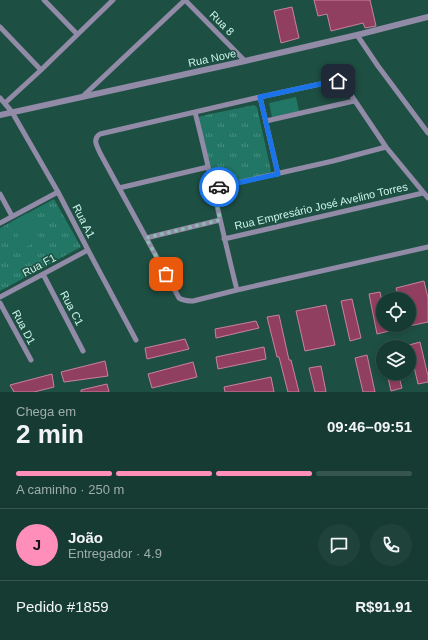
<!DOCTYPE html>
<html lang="pt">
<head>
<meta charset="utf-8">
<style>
	body { margin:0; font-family:Helvetica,sans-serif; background:#1f423a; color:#f1f3f6; height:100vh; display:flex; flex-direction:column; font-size:15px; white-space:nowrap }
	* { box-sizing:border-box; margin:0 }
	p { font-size:13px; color:#9eadac }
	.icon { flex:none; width:22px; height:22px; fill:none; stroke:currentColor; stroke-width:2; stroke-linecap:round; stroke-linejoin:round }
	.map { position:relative; height:392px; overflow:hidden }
	.details { display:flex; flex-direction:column; background:#163b32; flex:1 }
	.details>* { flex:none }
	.buttons { position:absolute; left:376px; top:292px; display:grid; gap:8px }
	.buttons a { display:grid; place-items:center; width:40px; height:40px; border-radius:50%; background:#163b32; box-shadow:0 2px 6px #0003,0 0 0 1px #35554d; font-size:20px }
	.pin { position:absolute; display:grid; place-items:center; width:34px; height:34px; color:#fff; margin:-17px; border-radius:8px; box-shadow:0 2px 6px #0006 }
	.courier { position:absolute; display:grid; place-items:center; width:40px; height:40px; margin:-20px; border:3px solid #1a73e8; border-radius:50%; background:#fff; color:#222; box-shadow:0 1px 5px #0007 }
	.overview em { font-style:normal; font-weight:600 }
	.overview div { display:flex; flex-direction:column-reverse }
	.overview { display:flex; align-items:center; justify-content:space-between; height:68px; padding:0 16px }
	h1 { font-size:26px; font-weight:600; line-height:30px }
	.bar { display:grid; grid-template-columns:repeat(4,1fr); gap:6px 4px; align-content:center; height:48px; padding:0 16px }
	.bar i { height:5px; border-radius:3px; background:#35554d }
	.bar .selected { background:#ff8eba }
	.bar p { grid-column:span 4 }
	.line { display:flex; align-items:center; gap:10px; padding:0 16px; border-top:1px solid #35554d }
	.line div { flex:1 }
	.round { display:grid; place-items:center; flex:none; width:42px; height:42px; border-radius:21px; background:#1f423a }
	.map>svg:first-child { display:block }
	.grass { fill:url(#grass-tufts) }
	.pitch { fill:#227665 }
	.building { fill:#913f61; stroke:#ca829d }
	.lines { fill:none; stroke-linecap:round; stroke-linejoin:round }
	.minor { stroke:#928ba8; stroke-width:5 }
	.tertiary { stroke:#928ba8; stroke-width:6 }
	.done { stroke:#8ebbaf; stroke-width:4; stroke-dasharray:0 7.2 }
	.route { stroke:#1a73e8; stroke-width:5 }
	.labels { text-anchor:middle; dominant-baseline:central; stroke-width:3; stroke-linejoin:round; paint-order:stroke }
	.street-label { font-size:11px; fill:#caf5e9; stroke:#1e4f43 }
</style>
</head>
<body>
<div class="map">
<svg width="428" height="392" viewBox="0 0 428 392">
	<defs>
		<pattern id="grass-tufts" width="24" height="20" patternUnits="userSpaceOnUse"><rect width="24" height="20" fill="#227665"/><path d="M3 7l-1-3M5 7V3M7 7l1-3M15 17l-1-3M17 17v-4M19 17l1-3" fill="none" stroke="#4b9182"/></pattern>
	</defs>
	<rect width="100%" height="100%" fill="#1e4f43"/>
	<path class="grass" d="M254,105L257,107L271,171L268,176L217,187L212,184L198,118L201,116Z
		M54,199L81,247L0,291V228Z"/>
	<path class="pitch" d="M296,97L299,111L272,117L269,103Z
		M27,213L40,239L24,248L11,222Z"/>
	<path class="building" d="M314,0H370L376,26L365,28L363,23L331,31L327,14L318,16Z
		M292,7L299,38L281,43L274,11Z
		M424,281L428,298V322L409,326V299H399L396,288Z
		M380,292L383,306V325H387L389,331L377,334L369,294Z
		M352,299L361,338L350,341L341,301Z
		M326,305L335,345L305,351L296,311Z
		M279,315L289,360H291L299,392H288L279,357H277L267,317Z
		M256,321L259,328L216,338L215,329Z
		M185,339L189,349L147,359L145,348Z
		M420,342L428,376V382L418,384L409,345Z
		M264,347L266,359L218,369L216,357Z
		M367,355L375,392H363L355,358Z
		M105,361L108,376L64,382L61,372Z
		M193,362L197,377L152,388L148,374Z
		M321,366L326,392H315L309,368Z
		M387,373H398L402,388L391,391Z
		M52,374L54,387L34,392H14L10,385Z
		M271,377L274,392H225L224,387Z
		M107,384L109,392H81V390Z"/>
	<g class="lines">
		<path class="minor" d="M44,0L77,34
			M185,0L245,61
			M0,27L41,70
			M357,35L378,66L428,133
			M82,97L185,0
			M260,97L278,174
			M0,98L12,112L58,192L88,250L136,340
			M5,103L41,70L113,0
			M195,112C210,171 222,231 237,290
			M266,121L354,101
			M119,188L208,167
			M214,188L333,161L386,147
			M0,194L12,216
			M428,198L386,147L345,86C341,82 339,81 334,81L260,97L100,134C92,139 97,146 100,153L179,298C184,301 188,301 193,301L237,290L428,247
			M0,223L58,192
			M146,238L220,220
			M224,239L423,193
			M43,274L83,351
			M0,297L88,250
			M0,303L31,360"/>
		<path class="tertiary" d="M0,115L245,61L357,35L428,17"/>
	</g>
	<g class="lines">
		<path class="done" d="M166,274L146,238L220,220L214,188L219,187"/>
		<path class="route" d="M219,187L278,174L260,97L334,81H338"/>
	</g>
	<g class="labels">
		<g class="street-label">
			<text transform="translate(222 23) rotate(45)">Rua 8</text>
			<text transform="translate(212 58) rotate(-12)">Rua Nove</text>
			<text transform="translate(321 206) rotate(-13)">Rua Empresário José Avelino Torres</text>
			<text transform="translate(84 221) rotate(63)">Rua A1</text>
			<text transform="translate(39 265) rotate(-28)">Rua F1</text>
			<text transform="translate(72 308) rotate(62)">Rua C1</text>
			<text transform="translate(24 327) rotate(62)">Rua D1</text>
		</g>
	</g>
</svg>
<div class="buttons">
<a><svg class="icon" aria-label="locate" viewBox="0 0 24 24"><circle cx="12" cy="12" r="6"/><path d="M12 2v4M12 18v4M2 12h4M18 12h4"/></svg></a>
<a><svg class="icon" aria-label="layers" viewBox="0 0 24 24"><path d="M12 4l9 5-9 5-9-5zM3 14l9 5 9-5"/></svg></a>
</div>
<div class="pin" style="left:166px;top:274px;background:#ea580c"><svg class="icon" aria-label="bag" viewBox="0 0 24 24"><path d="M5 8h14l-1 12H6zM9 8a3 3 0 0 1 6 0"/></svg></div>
<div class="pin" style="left:338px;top:81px;background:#1f2937"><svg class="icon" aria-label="home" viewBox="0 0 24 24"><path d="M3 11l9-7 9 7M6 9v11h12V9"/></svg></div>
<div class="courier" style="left:219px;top:187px"><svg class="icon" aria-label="car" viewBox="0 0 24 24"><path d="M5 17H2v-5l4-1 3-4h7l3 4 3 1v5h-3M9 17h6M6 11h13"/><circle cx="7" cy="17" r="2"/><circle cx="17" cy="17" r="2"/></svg></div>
</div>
<section class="details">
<div class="overview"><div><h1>2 min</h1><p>Chega em</p></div><em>09:46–09:51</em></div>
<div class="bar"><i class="selected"></i><i class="selected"></i><i class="selected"></i><i></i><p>A caminho · 250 m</p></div>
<div class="line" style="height:72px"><b class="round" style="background:#ff8eba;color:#111">J</b><div><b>João</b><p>Entregador · 4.9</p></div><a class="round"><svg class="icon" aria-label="chat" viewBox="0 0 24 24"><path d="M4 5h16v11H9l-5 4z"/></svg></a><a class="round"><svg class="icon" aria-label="phone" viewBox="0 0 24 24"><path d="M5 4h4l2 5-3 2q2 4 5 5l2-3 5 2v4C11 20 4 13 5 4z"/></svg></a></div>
<div class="line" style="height:52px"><div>Pedido #1859</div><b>R$91.91</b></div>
</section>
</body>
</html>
